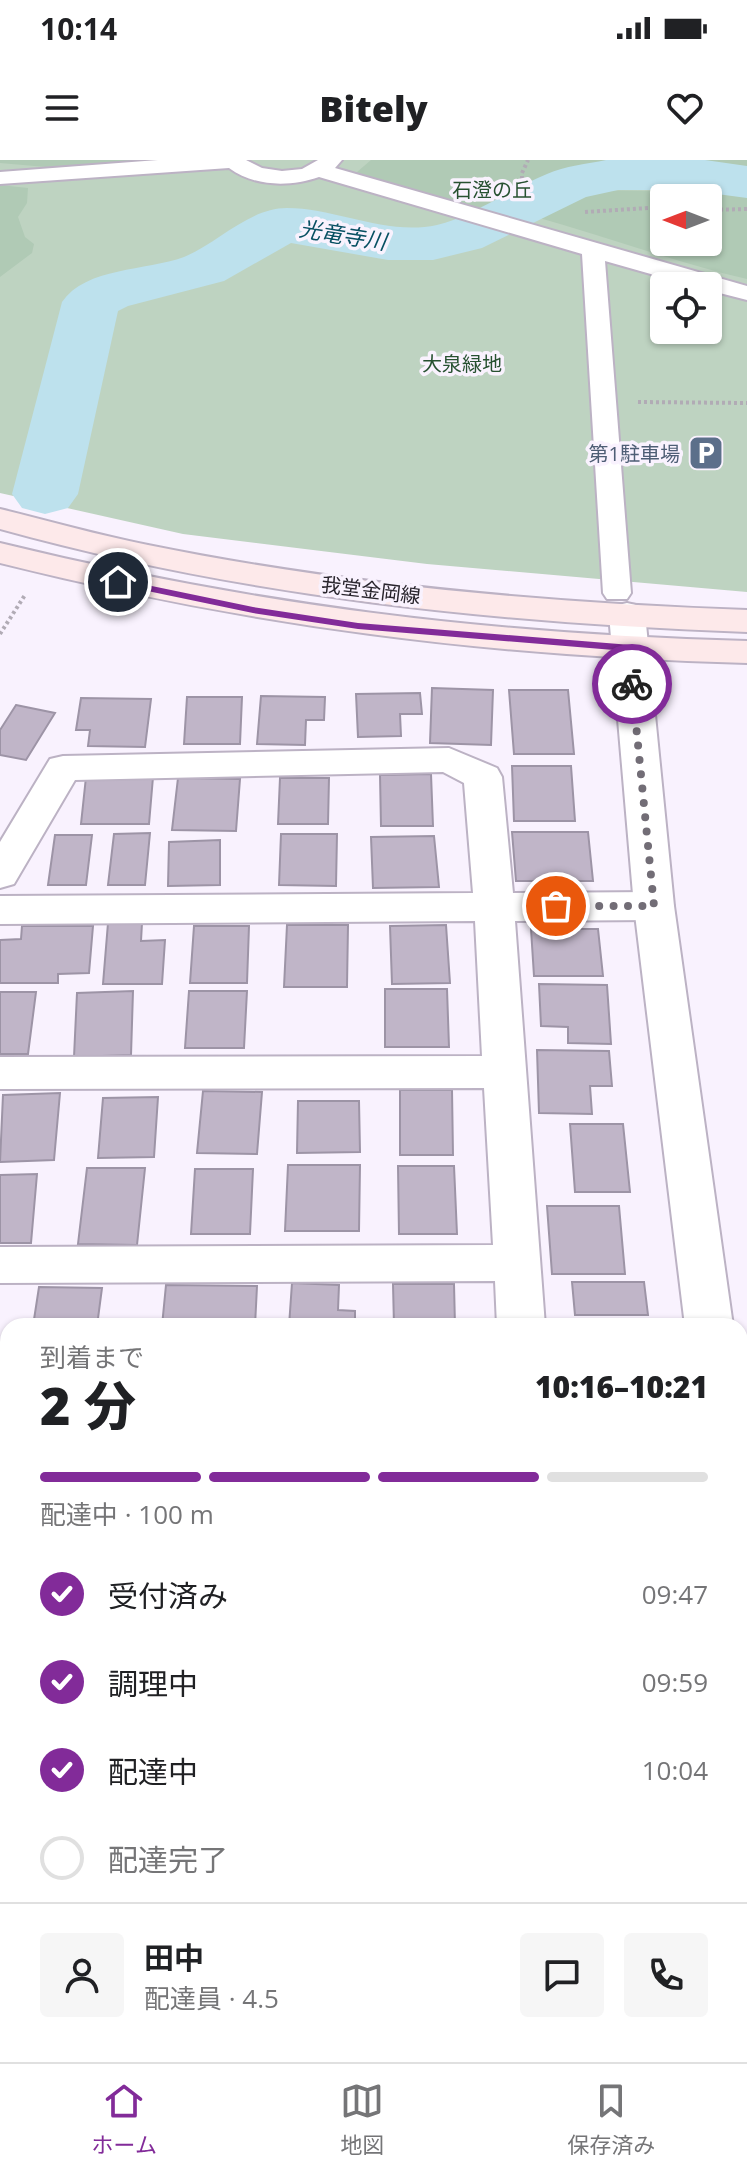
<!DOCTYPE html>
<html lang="ja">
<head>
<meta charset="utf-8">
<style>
	body { margin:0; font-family:"Open Sans","Noto Sans JP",sans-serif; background:#f6f6f6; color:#202124; height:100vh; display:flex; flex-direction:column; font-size:30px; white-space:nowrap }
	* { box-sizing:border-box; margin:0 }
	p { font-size:26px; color:#757577 }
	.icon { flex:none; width:44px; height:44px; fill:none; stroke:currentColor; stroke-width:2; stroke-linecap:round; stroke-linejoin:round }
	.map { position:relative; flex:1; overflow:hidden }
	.details { position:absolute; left:0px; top:1158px; width:748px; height:744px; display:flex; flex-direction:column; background:#fff; border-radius:24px 24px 0 0; box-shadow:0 2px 6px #0004 }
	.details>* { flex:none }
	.needle { width:52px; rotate:270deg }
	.buttons { position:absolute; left:650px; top:24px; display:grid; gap:16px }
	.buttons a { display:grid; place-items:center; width:72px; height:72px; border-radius:8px; background:#fff; box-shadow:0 2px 6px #0004; font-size:40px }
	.pin { position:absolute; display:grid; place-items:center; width:68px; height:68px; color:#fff; margin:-34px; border:4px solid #fff; border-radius:50%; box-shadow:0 2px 8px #0007 }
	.courier { position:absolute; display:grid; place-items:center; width:80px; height:80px; margin:-40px; border:6px solid #822b99; border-radius:50%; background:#fff; color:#222; box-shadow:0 2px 10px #0007 }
	.summary em { font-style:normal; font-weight:800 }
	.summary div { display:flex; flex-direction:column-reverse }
	.summary { display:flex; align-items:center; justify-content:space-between; height:136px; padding:0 40px }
	h1 { font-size:52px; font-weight:800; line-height:60px }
	.bar { display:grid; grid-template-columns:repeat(4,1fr); gap:12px 8px; align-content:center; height:96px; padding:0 40px }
	.bar i { height:10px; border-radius:6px; background:#e0e0e0 }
	.bar .active { background:#822b99 }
	.bar p { grid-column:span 4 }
	.line { display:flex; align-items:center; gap:20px; padding:0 40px; border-top:2px solid #e0e0e0 }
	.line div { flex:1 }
	.round { display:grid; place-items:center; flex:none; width:84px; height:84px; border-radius:8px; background:#f6f6f6 }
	ol { padding:0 40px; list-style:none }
	li { display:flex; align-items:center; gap:24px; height:88px }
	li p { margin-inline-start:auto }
	li .icon { padding:8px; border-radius:50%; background:#822b99; color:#fff; stroke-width:4 }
	li:last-child { color:#757577 }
	li i { width:44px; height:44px; border:4px solid #e0e0e0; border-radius:50% }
	.status { display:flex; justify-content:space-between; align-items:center; height:56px; padding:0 40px; background:#fff; direction:ltr }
	.status svg { height:22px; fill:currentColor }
	header { display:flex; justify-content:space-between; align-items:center; height:104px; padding:0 40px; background:#fff; font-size:36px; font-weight:800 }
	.dock { display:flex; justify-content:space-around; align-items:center; height:112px; border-top:2px solid #e0e0e0; background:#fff; font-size:22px; color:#757577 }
	.dock a { display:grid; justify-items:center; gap:4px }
	.dock .active { color:#822b99 }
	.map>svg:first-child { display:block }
	.green { fill:#bed3c1; fill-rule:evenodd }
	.forest { fill:#b0cab5; fill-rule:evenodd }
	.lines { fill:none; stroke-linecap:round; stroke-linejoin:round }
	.river { fill:#bde1ed; fill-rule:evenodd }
	.building { fill:#c0b5c8; stroke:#9d94a6; stroke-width:2 }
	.pedestrian-casing { stroke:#bcb2c4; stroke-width:4 }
	.minor-casing { stroke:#bcb2c4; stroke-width:4 }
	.tertiary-casing { stroke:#bcb2c4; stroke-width:4 }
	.secondary-casing { stroke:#bcb2c4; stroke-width:4 }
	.path { stroke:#b1abb5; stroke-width:4; stroke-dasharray:3 3; stroke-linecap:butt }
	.pedestrian { fill:#fff; fill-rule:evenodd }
	.minor { fill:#fff; fill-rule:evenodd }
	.tertiary { fill:#fff; fill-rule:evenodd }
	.secondary { fill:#fde9ea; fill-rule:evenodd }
	.route { fill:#822b99 }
	.done { stroke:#726d76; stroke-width:8; stroke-dasharray:0 14.4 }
	.labels { text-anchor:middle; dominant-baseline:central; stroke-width:7; stroke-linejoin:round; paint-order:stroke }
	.far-park-label { font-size:20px; fill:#275131; stroke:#f9f2fe }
	.far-service-label { font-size:20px; fill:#4e5e75; stroke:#f9f2fe; text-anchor:end }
	.far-street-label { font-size:20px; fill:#29252d; stroke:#f9f2fe }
	.far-water-label { font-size:22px; font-style:italic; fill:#085063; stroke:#f9f2fe }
</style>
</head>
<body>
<div class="status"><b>10:14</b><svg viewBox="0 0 49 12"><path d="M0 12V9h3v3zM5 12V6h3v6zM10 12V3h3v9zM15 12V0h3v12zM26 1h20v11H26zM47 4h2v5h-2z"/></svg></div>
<header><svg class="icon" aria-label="menu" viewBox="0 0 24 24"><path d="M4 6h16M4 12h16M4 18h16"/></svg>Bitely<svg class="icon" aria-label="heart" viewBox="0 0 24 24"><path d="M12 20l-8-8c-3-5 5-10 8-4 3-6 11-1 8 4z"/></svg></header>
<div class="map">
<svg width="747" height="1902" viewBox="0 0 747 1902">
	<rect width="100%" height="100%" fill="#f9f2fe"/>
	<path class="green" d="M0,0H747V432L427,404L183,374L0,333ZM664,38H708V82H664ZM664,126H708V170H664Z"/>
	<path class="forest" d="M0,0H182L69,9L0,3Z
		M371,0H747V22C689,14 625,5 568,25C543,33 519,48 495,61L350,18Z
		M0,25L28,28L27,43L18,57L25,77L34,84L32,93L0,117Z
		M577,30L747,32V119C673,102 602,75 529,55ZM708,38V82H664V38Z"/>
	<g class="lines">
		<path class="river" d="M606,0H705L747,6V38L687,30H618L586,37L482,88L433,100H388L291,83L224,121L128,146L118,151L78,334L68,348L45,354L22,348L12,334L62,142C86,107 146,111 184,97C218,83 249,48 287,48C336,48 386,76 437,65C470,58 514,27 547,14C565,6 587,4 606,0Z"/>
	</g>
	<path class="building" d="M432,528L493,530L491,585L430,583Z
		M509,530H568L574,594H514Z
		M420,533L422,554H400L401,576L358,577L356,534Z
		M261,536L325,537L324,560H306L305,585L257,584Z
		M187,537H242L240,584H184Z
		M81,538L151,539L145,587L88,586L90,570H76Z
		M16,545L55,553L26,600L0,595V570Z
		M512,606H571L575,661H514Z
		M431,614L433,666H381L380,615Z
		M86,617H153L149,664H81Z
		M178,618L240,619L236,671L172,670Z
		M280,618H329L328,664H278Z
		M512,672H588L593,721H516Z
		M150,673L145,725H108L114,674Z
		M281,674H337L336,726L279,725Z
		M55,675H92L86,725H48Z
		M434,676L439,727L373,728L371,677Z
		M220,680V725L168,726L169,682Z
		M108,763H142L141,781L165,780L162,824H103Z
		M287,765H348L347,827H284Z
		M446,765L450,823L392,824L390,766Z
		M22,766H93L89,813L58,814V823H0V780L21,779Z
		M194,766H249L247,823H190Z
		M531,769H598L603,816H534Z
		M539,824L607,825L611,884L568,883V867L541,866Z
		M385,829H447L449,887H385Z
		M133,831L131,895L74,897L77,833Z
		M189,831H247L244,888H185Z
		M0,832H36L28,894H0Z
		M537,890L609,891L612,926H590L592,954L539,953Z
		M400,930H452L453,995H400Z
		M203,931L262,932L257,994L197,993Z
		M60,933L54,1000L0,1002L3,935Z
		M158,937L154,997L98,998L103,938Z
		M298,941H359L360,992L297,993Z
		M570,964H623L630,1032H575Z
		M288,1005H360L359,1071H285Z
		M398,1006H454L457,1074H399Z
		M87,1008H145L137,1085L78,1084Z
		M195,1009H253L250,1074H191Z
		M37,1014L31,1083H0V1015Z
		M547,1046H619L625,1114H552Z
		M572,1122H644L648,1155H575Z
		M292,1123L339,1125L338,1150L355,1151V1166H289Z
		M393,1124H454L455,1166H394Z
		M166,1125L257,1126L255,1166H162Z
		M39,1127L102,1128L97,1166H33Z
		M8,1496V1548H1Z
		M0,1617H8V1722H0Z
		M0,1740H8V1852H0Z
		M410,1894H501V1902H409Z
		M615,1894H731L732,1902H616Z"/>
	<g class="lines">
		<defs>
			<path id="pedestrian" d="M158,0H246L262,8L282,11L302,9L318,0H342L335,8L747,126V140L708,130V126H693L605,101L631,433L627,439H607L603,433L582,94L319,17C290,27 255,27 229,8L0,24V12Z"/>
			<path id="minor" d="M449,588L497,608L502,617L513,733L654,732L668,736L674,746L668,756L654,760L515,761L545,1166H497L495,1121L0,1123V1087L493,1085L484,928L0,929V897L482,896L475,761L0,764V736L473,733L464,623L443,612L75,620L14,724L0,728V682L50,599L63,596Z
				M740,1264H747V1306H740Z
				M0,1305H8V1347H0Z
				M0,1560H8V1610H0Z
				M533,1894H593V1902H533Z"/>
			<path id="tertiary" d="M627,443L640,446L645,454L674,746L733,1166H685L634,746L609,454L614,446Z
				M740,1375L747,1377V1475L740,1472Z"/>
			<path id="secondary" d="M0,349C49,361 98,375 148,385C344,425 547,443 747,450V472C497,463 241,436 0,369Z
				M0,383C252,445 488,474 747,481V503C487,496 252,466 0,403Z"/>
		</defs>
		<use href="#pedestrian" class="pedestrian-casing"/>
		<use href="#minor" class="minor-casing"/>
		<use href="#tertiary" class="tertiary-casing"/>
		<use href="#secondary" class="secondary-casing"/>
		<path class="path" d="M522,37V13L528,0
			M708,50L747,49
			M585,52L664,47
			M638,242L747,243
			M0,474L25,435"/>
		<use href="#pedestrian" class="pedestrian"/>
		<use href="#minor" class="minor"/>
		<use href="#tertiary" class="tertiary"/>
		<use href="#secondary" class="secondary"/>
	</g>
	<path class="route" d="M118,419L253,447L358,463L631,485L636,488L637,524L632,528L626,524V491L358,469L253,453L114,424V420Z"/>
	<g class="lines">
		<path class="done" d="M556,746H654L632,524"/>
	</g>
	<defs>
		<symbol id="parking-square" viewBox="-11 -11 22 22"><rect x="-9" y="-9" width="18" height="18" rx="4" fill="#5c6f8a" stroke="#f9f2fe"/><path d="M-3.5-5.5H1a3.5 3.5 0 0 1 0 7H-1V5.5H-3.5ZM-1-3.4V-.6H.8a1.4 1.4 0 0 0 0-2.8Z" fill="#fff"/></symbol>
	</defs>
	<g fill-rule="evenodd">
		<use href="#parking-square" x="686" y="273" width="40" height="40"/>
	</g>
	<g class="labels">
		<g class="far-park-label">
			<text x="492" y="29">石澄の丘</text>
			<text x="462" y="203">大泉緑地</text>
		</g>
		<g class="far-service-label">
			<text x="680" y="293">第1駐車場</text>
		</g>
		<g class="far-street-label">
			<text transform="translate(371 430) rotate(7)">我堂金岡線</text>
		</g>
		<g class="far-water-label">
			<text transform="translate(343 74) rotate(9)">光竜寺川</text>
		</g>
	</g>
</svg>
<div class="buttons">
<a><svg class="needle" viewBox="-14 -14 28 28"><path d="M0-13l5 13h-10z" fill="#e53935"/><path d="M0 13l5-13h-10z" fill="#757577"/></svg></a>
<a><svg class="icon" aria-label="locate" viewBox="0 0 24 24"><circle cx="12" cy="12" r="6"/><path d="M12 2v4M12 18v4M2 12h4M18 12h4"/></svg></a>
</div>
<div class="pin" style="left:556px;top:746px;background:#ea580c"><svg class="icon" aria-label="bag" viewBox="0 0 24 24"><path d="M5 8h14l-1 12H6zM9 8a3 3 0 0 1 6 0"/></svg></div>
<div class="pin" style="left:118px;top:422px;background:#1f2937"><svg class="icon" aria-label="home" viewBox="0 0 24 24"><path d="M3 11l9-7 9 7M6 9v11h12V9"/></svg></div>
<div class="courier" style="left:632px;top:524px"><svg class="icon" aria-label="bike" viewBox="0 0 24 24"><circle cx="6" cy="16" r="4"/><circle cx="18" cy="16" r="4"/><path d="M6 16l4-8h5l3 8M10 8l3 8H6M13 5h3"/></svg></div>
<section class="details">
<div class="summary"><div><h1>2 分</h1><p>到着まで</p></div><em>10:16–10:21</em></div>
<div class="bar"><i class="active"></i><i class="active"></i><i class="active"></i><i></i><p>配達中 · 100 m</p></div>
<ol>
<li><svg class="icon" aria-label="check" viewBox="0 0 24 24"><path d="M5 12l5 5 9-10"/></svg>受付済み<p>09:47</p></li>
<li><svg class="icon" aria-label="check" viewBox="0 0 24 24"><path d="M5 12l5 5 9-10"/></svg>調理中<p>09:59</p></li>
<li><svg class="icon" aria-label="check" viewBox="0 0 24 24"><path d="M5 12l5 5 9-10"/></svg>配達中<p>10:04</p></li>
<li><i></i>配達完了</li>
</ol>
<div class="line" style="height:144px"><a class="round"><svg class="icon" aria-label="person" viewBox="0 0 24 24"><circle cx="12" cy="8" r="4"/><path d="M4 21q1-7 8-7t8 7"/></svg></a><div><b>田中</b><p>配達員 · 4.5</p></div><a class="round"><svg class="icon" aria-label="chat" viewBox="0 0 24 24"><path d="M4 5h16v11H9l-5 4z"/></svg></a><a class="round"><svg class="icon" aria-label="phone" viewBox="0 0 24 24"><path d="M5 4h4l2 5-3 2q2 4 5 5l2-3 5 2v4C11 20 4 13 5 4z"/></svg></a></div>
</section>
</div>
<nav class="dock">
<a class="active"><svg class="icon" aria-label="home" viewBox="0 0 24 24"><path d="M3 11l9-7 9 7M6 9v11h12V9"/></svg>ホーム</a>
<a><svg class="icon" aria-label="map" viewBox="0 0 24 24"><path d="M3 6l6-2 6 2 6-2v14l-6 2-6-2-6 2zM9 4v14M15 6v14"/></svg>地図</a>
<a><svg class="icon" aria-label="saved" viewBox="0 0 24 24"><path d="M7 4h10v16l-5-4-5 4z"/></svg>保存済み</a>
</nav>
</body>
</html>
